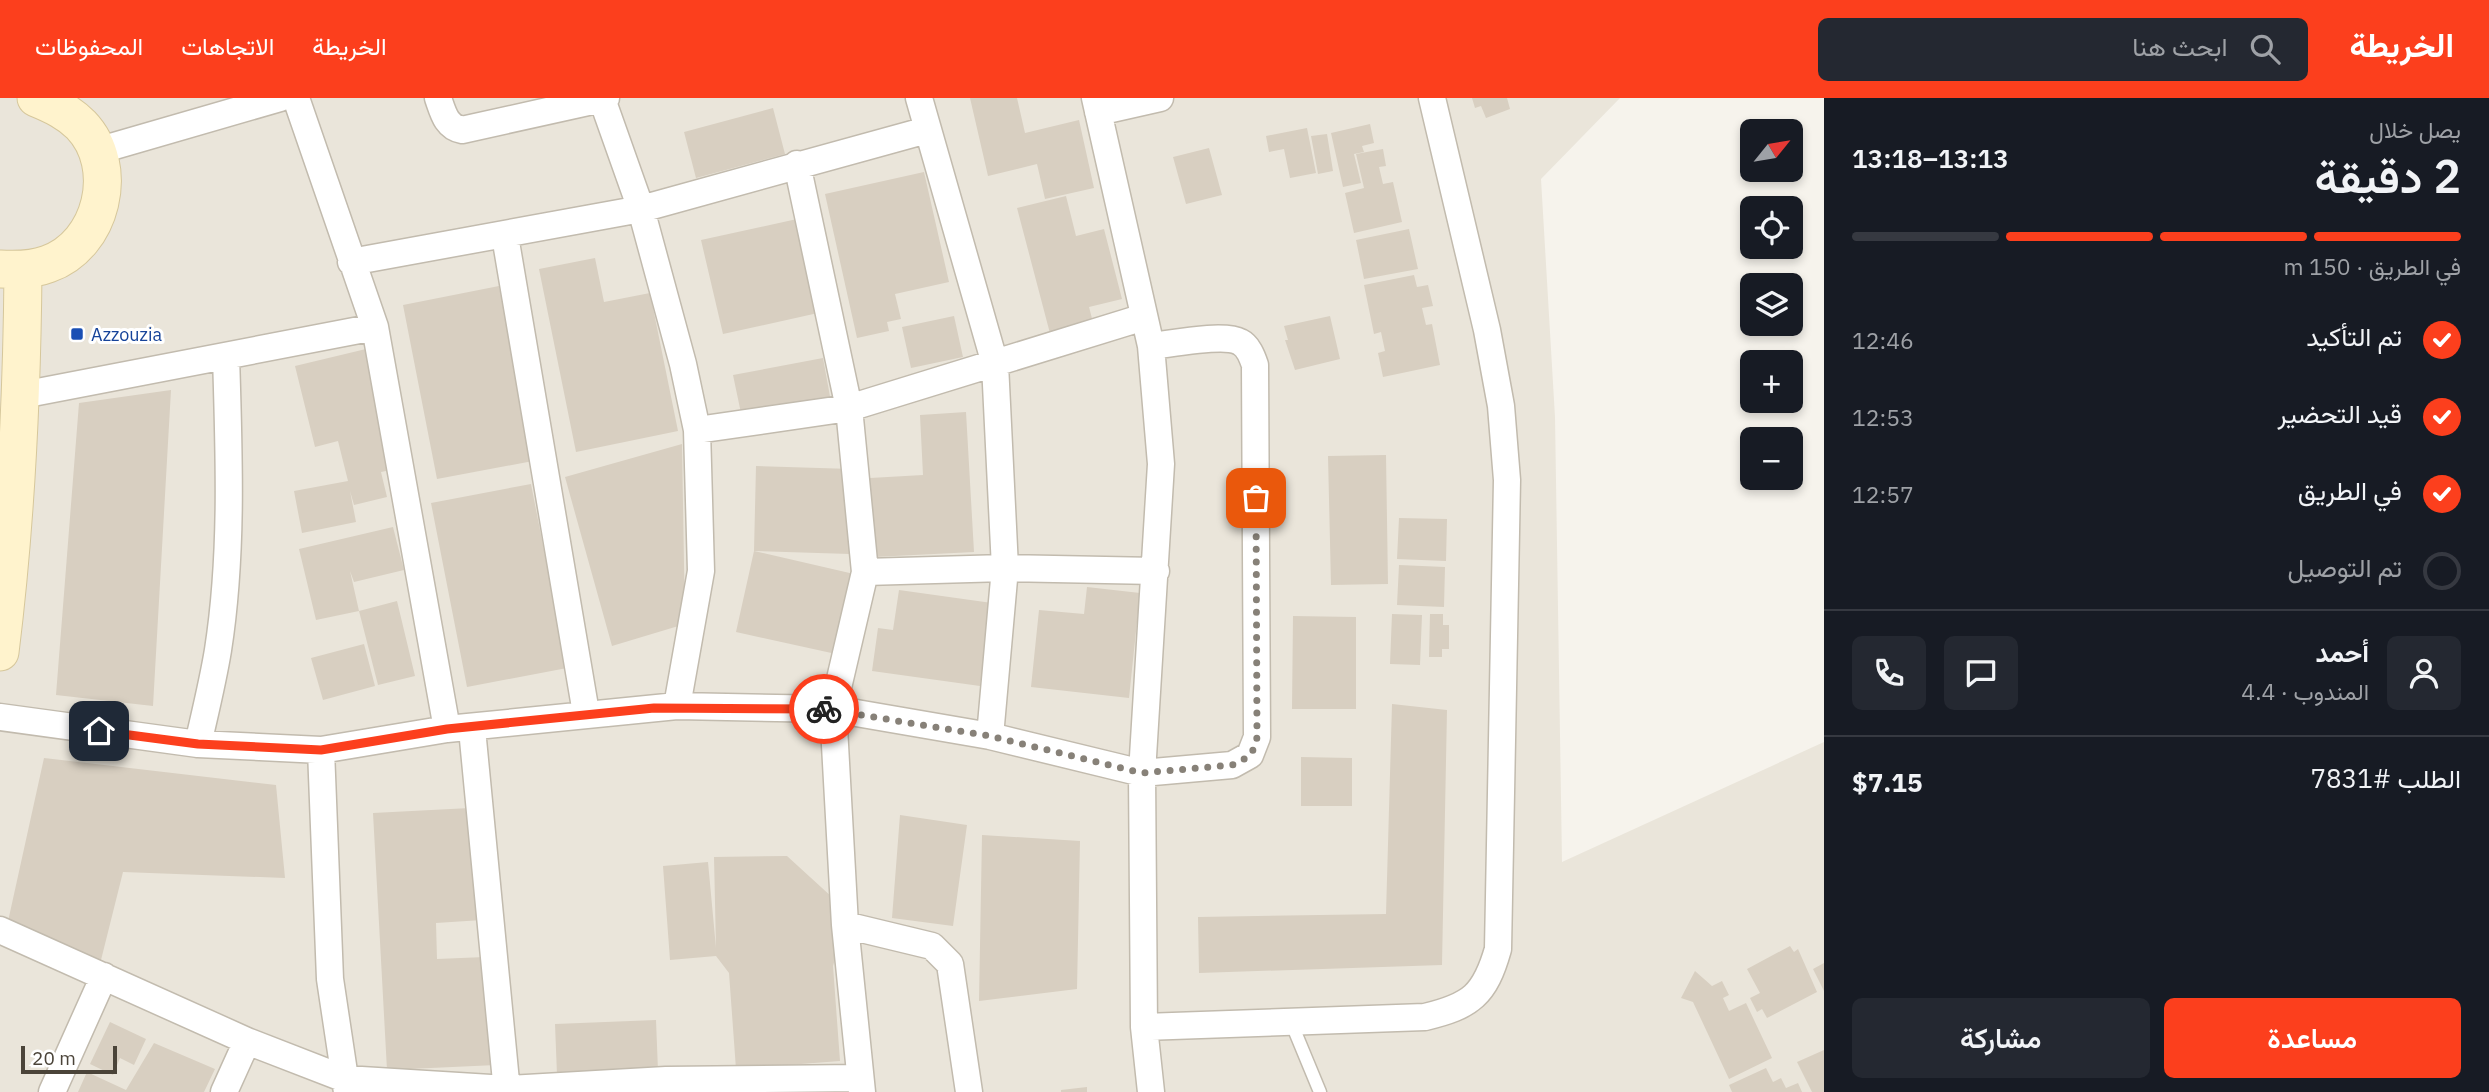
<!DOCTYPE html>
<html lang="ar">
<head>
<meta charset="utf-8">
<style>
	body { margin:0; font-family:"IBM Plex Sans",Vazirmatn,sans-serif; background:#242831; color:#f1f3f6; direction:rtl; height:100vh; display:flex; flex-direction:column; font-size:26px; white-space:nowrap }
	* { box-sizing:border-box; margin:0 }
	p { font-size:23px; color:#9ea1a6 }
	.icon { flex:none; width:38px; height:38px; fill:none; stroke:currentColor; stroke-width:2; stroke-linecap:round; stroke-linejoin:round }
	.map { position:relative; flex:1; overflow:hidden; direction:ltr }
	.drawer { display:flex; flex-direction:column; background:#171b24; width:665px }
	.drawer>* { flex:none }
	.needle { width:46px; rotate:60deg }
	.buttons { position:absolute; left:1740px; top:21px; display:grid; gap:14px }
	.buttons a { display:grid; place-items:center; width:63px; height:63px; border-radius:10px; background:#171b24; box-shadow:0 4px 10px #0003; font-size:35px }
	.scale { position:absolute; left:21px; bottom:18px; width:96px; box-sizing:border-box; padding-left:7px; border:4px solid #4b4439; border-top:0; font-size:19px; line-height:24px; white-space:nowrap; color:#4b4439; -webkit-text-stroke:5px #fff; paint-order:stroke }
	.pin { position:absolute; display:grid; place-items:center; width:60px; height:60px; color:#fff; margin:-30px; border-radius:14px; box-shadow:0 4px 10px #0006 }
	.courier { position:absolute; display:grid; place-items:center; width:70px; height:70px; margin:-35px; border:5px solid #fc3f1d; border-radius:50%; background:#fff; color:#222; box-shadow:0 2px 9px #0007 }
	.headline em { font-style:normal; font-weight:600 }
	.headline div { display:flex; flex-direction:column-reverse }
	.headline { display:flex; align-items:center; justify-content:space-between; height:119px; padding:0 28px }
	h1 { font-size:46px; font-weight:600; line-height:52px }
	.bar { display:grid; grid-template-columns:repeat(4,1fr); gap:10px 7px; align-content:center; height:84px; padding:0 28px }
	.bar i { height:9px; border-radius:5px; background:#363941 }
	.bar .active { background:#fc3f1d }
	.bar p { grid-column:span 4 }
	.line { display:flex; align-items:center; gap:18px; padding:0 28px; border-top:2px solid #363941 }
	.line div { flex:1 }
	.round { display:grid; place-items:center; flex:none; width:74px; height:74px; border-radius:10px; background:#242831 }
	ol { padding:0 28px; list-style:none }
	li { display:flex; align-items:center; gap:21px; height:77px }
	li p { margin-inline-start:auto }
	li .icon { padding:7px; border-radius:50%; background:#fc3f1d; color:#fff; stroke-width:4 }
	li:last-child { color:#9ea1a6 }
	li i { width:38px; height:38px; border:4px solid #363941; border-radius:50% }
	.primary-button { display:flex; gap:14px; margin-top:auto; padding:14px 28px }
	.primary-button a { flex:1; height:80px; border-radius:10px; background:#fc3f1d; color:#fff; font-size:28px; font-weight:600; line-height:80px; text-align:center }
	.primary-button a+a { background:#242831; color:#f1f3f6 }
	header { display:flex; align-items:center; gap:42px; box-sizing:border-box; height:98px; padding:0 35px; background:#fc3f1d; color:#fff }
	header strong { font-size:33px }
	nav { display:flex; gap:38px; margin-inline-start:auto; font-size:24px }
	.search { width:490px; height:63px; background:#242831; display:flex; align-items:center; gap:18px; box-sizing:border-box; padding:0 24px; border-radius:10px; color:#9ea1a6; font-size:26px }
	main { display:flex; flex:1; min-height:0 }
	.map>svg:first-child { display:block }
	.residential { fill:#eae5da }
	.building { fill:#d8cfc1 }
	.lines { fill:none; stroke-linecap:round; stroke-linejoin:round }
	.lane-casing { stroke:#c2bbae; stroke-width:15 }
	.street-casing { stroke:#c2bbae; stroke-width:29 }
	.secondary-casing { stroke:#d6c79b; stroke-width:39 }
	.lane { stroke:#fff; stroke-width:12 }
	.street { stroke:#fff; stroke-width:26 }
	.secondary { stroke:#fff3cd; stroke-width:37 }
	.done { stroke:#878178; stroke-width:7; stroke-dasharray:0 12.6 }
	.route { stroke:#fc3f1d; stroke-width:9 }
	.transit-dot { fill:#1a4fb4; stroke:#fff; stroke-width:2.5 }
	.labels { text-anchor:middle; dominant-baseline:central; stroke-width:6; stroke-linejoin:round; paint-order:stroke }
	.transit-label { font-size:18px; fill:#164399; stroke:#fff; text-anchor:start }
</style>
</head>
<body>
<header>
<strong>الخريطة</strong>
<div class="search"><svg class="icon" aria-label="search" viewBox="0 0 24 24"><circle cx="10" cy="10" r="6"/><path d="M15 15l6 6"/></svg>ابحث هنا</div>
<nav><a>الخريطة</a><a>الاتجاهات</a><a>المحفوظات</a></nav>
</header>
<main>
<section class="drawer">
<div class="headline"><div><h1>2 دقيقة</h1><p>يصل خلال</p></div><em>13:13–13:18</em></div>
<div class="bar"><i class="active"></i><i class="active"></i><i class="active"></i><i></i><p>في الطريق · 150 m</p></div>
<ol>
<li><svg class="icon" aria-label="check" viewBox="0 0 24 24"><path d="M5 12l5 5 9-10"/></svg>تم التأكيد<p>12:46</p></li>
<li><svg class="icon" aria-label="check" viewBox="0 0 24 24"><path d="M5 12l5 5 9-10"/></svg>قيد التحضير<p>12:53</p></li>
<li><svg class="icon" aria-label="check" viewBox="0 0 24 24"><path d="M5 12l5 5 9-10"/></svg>في الطريق<p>12:57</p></li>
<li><i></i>تم التوصيل</li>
</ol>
<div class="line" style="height:126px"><a class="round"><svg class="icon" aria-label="person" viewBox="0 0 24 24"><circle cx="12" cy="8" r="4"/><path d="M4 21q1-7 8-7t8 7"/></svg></a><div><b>أحمد</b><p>المندوب · 4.4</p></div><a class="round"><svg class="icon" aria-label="chat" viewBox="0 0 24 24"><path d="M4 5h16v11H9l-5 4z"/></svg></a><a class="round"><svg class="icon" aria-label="phone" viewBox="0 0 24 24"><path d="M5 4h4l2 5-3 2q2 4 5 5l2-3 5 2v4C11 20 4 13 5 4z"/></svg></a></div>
<div class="line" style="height:91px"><div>الطلب #7831</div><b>$7.15</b></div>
<div class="primary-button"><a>مساعدة</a><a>مشاركة</a></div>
</section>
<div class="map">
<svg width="1824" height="994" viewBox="0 0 1824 994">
	<rect width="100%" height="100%" fill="#f6f3ec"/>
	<path class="residential" d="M0,0H1620L1541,81L1555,319L1562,764L1824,644V994H0Z"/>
	<path class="building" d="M970,0H1017L1025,35L1079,22L1094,90L1045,101L1037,66L988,78Z
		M1472,0H1507L1510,11L1486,20L1481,8L1475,10Z
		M773,10L785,56L696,80L684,34Z
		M1370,26L1374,45L1362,48L1364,54L1354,56L1361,85L1343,89L1331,35Z
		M1307,30L1316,75L1290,80L1284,51L1269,54L1266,38Z
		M1327,36L1333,73L1318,76L1311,38Z
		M1209,50L1222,97L1186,106L1173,59Z
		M1383,51L1386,68L1379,69L1383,86L1393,84L1402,124L1354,135L1345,95L1364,90L1356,56Z
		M924,74L949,184L895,196L901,221L887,224L889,233L857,240L825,96Z
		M1066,98L1076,138L1104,131L1122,201L1089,209L1095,232L1052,243L1017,110Z
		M797,121L818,215L723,236L701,142Z
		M1409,131L1418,171L1364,181L1356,142Z
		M595,160L604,204L650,195L678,333L576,354L539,171Z
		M1414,177L1417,189L1428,187L1433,208L1422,210L1426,227L1432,226L1440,267L1383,279L1378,255L1385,253L1381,234L1374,236L1364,187Z
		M499,188L533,363L437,381L403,207Z
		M954,218L963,259L911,270L902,229Z
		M1330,218L1340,261L1295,272L1285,242H1288L1284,228Z
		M366,251L396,371L381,374L387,399L354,407L350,393L356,424L302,435L294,393L348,383L338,343L315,349L295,268Z
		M823,260L831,304L742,320L733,277Z
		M171,292L153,608L56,597L79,305Z
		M966,314L974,454L874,459L870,380L923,377L920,317Z
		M682,346L685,526L612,548L565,379Z
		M1386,357L1388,486L1331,487L1328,358Z
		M756,368L852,371L850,456L754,453Z
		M531,386L567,570L467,589L431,405Z
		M1399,420L1447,421L1446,463L1397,461Z
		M393,429L404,472L354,484L350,473L359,513L316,522L299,451Z
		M754,453L854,476L836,556L736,534Z
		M1399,467L1445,469L1444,509L1397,507Z
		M1087,489L1140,495L1129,600L1031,589L1039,512L1084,516Z
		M899,492L992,505L980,588L872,573L878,530L893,532Z
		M397,503L415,578L378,587L359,513Z
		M1392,516L1422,517L1420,567L1390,566Z
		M1430,516H1443V527H1449V551H1442V559H1429Z
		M1293,518L1356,519V611H1292Z
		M364,546L375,588L323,602L311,560Z
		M1392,606L1447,612L1442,867L1199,875L1198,819L1386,816Z
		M1301,659L1352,660V708H1301Z
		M44,660L276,687L285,780L123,774L100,866L7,828Z
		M470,710L482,822L436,825L437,861L485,859L496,967L387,972L373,715Z
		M900,717L967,727L953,828L892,820Z
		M982,737L1080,743L1077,891L979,903Z
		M787,758L833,800L845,827L833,868L840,963L736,971L729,875L716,858L670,862L663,768L708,764L716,850L714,759Z
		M1790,848L1794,854L1798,851L1817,894L1767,920L1762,911L1757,914L1750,900L1760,895L1747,871Z
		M1824,865V893L1813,871Z
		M1695,873L1712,888L1722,883L1729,897L1723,900L1729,913L1746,905L1772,960L1729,981L1693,904L1681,900Z
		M656,922L658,973L557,977L555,926Z
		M110,924L146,941L134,967L120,960L113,977L90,966Z
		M154,945L215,971L204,994H78L87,974L126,992Z
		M1824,952V994H1812L1797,964Z
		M1766,970L1773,984L1781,980L1786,990L1798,985L1802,994H1732L1729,987Z
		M1087,989V994H1061V992Z"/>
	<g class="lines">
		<defs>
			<path id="lane" d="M1291,924L1320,994"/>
			<path id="street" d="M296,0L375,229L447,631
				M438,0C443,14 446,29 462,32L606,0
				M919,0L995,266L1005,470L990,638
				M1095,0L1151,248L1161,366L1142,675L1144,929L1151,994
				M602,1L641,111L683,266L697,332L701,473L677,608
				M1098,14L1160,0
				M97,53L280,0
				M797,66L849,310L865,474L833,611L845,827L862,994
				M505,138L586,615
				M351,164L641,111L927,32
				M22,297L375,229
				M697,332L849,310L1144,219
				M865,474L1005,470L1156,473
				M0,619L198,646L321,652L447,631L677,608L833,611L990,638L1142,675L1232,667L1250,657L1257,639L1255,267C1252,258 1248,248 1240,244C1224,235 1170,246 1151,248
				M472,631L507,994
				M198,646C205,615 213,583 218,552C233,456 229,355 226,258
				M321,652L330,881L347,994
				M845,827L932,848L950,866L969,994
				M0,832L247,943L345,981L507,991L666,982L859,980
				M1144,929L1425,919C1471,908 1485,897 1498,851L1507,382L1501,308L1487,232L1432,0
				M52,994L104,878
				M224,994L247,943"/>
			<path id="secondary" d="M0,171C17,172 32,172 48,166C102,147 121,69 81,27C68,14 53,7 36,0
				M0,554C16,426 22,300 23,172"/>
		</defs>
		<use href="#lane" class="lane-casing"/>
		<use href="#street" class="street-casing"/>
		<use href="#secondary" class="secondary-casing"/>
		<use href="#lane" class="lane"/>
		<use href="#street" class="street"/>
		<use href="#secondary" class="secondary"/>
	</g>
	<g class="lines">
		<path class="done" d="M824,611L990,638L1142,675L1232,667C1247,661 1255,655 1257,639L1256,400"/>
		<path class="route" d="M99,633L198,646L321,652L447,631L654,610L824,611"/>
	</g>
	<rect class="transit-dot" x="70" y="229" width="14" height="14" rx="3.5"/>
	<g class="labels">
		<g class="transit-label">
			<text x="91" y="236">Azzouzia</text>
		</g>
	</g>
</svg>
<div class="buttons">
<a><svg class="needle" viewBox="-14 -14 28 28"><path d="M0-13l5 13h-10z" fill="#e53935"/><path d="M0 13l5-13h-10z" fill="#9ea1a6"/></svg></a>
<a><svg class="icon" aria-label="locate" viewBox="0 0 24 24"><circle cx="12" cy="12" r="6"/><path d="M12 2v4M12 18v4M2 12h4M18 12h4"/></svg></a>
<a><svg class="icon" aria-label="layers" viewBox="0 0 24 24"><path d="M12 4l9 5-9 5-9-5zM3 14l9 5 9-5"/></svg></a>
<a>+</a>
<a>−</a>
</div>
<div class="scale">20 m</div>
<div class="pin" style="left:1256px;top:400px;background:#ea580c"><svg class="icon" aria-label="bag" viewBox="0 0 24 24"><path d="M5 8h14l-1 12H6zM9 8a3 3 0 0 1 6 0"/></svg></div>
<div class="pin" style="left:99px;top:633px;background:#1f2937"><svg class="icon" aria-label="home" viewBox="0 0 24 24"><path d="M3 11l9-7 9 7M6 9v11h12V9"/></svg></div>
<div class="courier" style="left:824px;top:611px"><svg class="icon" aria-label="bike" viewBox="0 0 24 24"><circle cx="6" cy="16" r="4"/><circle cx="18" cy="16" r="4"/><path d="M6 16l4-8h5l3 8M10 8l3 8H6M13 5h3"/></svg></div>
</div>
</main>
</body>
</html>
